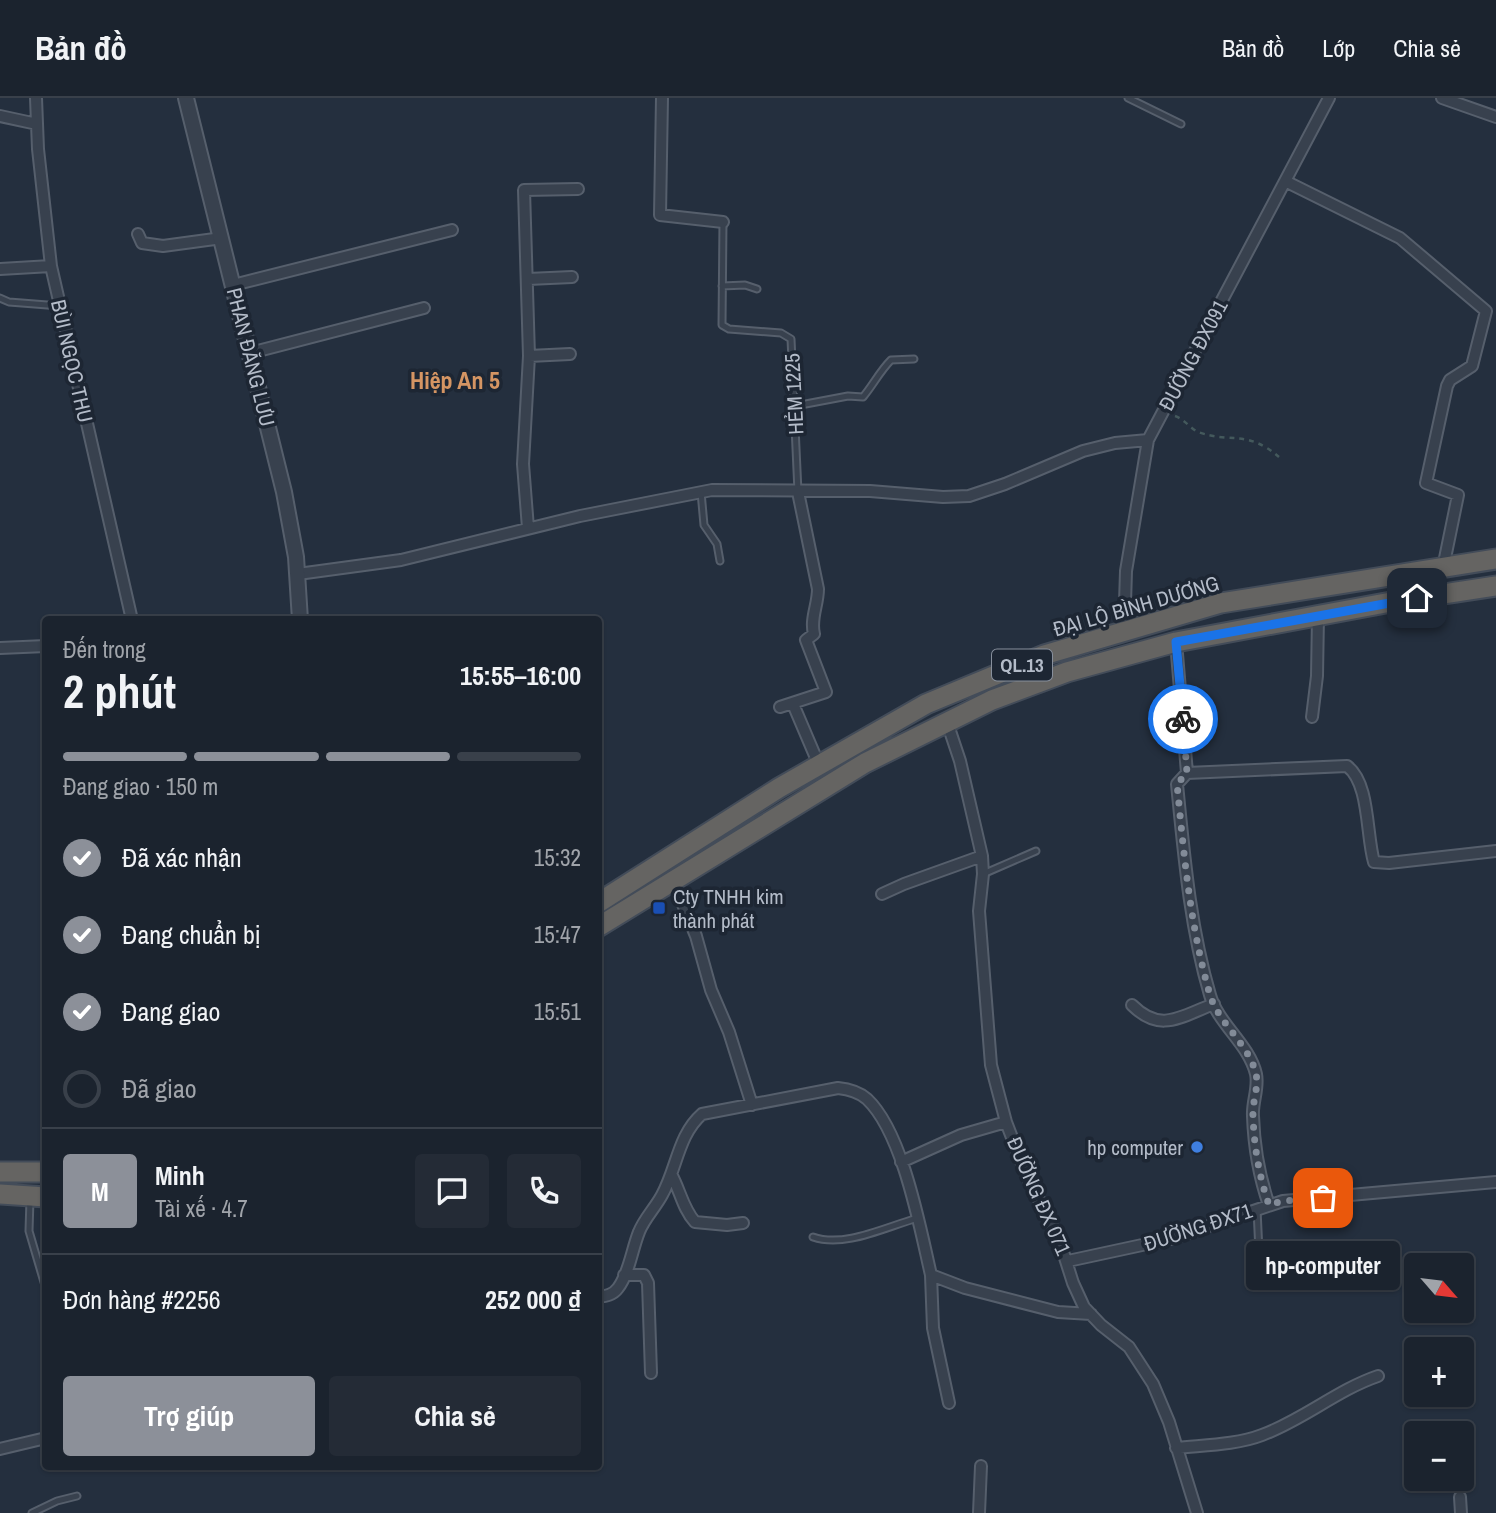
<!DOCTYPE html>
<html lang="vi">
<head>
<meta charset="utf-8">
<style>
	body { margin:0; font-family:"Archivo Narrow",sans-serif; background:#242b36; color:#f1f3f6; height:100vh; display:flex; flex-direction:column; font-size:26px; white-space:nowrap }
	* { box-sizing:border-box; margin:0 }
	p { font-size:23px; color:#a0a4aa }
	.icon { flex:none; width:38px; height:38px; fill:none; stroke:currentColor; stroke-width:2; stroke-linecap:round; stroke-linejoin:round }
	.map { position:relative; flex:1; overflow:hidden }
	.drawer { position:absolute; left:42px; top:518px; width:560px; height:854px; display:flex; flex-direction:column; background:#1b232e; border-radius:7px; box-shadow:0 2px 5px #0004,0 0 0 2px #39404a }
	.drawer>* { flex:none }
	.needle { width:46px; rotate:118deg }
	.buttons { position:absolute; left:1404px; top:1155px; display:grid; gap:14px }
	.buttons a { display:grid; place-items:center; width:70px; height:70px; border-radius:7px; background:#1b232e; box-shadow:0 2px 5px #0004,0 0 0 2px #39404a; font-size:35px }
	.pin { position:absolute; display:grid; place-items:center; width:60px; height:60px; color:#fff; margin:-30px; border-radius:14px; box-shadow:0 4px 10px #0006 }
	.courier { position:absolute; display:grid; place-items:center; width:70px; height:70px; margin:-35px; border:5px solid #1a73e8; border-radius:50%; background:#fff; color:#222; box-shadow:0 2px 9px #0007 }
	.bubble { position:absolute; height:49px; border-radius:7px; background:#1b232e; box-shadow:0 2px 5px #0004,0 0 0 2px #39404a; font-size:23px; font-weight:700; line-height:49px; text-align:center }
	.headline em { font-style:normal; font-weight:700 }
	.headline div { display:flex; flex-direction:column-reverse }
	.headline { display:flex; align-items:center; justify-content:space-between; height:119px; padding:0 21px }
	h1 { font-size:46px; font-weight:700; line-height:52px }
	.bar { display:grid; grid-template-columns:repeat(4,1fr); gap:10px 7px; align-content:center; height:84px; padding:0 21px }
	.bar i { height:9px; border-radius:5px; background:#39404a }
	.bar .on { background:#8c9099 }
	.bar p { grid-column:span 4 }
	.line { display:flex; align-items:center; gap:18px; padding:0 21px; border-top:2px solid #39404a }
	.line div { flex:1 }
	.round { display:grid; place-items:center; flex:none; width:74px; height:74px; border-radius:7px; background:#242b36 }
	ol { padding:0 21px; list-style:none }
	li { display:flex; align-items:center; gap:21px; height:77px }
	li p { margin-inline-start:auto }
	li .icon { padding:7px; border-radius:50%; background:#8c9099; color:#fff; stroke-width:4 }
	li:last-child { color:#a0a4aa }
	li i { width:38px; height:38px; border:4px solid #39404a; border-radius:50% }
	.action { display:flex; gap:14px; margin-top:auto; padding:14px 21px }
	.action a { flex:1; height:80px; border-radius:7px; background:#8c9099; color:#fff; font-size:28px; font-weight:700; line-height:80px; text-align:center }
	.action a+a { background:#242b36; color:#f1f3f6 }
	header { display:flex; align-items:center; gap:42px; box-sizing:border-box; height:98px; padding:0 35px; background:#1b232e; border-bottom:2px solid #39404a }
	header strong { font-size:33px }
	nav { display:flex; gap:38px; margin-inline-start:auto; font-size:24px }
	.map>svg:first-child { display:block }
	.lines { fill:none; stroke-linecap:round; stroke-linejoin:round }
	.service-casing { stroke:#565f6c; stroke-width:9 }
	.minor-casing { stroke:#565f6c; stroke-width:14 }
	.tertiary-casing { stroke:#565f6c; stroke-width:18 }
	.trunk-casing { stroke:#434c59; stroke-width:23 }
	.path { stroke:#44595c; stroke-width:2.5; stroke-dasharray:5 5; stroke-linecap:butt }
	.service { stroke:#38414e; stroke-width:5 }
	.minor { stroke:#38414e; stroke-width:10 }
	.tertiary { stroke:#38414e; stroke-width:14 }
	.trunk { stroke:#656462; stroke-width:19 }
	.done { stroke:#828b98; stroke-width:7; stroke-dasharray:0 12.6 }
	.route { stroke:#1a73e8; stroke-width:9 }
	.transit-dot { fill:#1a4fb4; stroke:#1d2633; stroke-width:2.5 }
	.shop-dot { fill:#3f7fe0; stroke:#1d2633; stroke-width:2.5 }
	.labels { text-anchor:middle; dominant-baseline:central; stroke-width:7; stroke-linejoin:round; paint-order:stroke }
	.shield { fill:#1d2633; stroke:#878f9c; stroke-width:2 }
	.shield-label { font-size:19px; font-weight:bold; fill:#b4bcc9 }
	.street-label { font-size:21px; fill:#b4bcc9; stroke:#1d2633 }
	.poi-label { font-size:21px; fill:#b4bcc9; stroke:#1d2633; text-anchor:start }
	.quarter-label { font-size:24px; font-weight:bold; fill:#d59563; stroke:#1d2633 }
</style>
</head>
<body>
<header>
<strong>Bản đồ</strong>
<nav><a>Bản đồ</a><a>Lớp</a><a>Chia sẻ</a></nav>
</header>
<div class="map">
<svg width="1496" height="1415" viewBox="0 0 1496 1415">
	<rect width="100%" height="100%" fill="#242f3e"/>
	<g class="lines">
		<defs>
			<path id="service" d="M1128,0L1181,26
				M723,124L722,227L729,231L781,235L791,241L798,394
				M722,188L745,187L757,191
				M0,200L9,204L60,208
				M795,308L848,298L863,299C873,287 880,273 891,262L914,261
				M701,394L704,427L717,446L720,463
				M983,776L1036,753
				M30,1101L29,1133L46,1191
				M1257,1111L1259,1154L1265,1170
				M813,1139C845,1150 885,1129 918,1120
				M32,1415L57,1403L77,1398"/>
			<path id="minor" d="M36,0L38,51L51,168L132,522
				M662,0L660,117L723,124
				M1442,0L1496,19
				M0,18L37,26
				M1285,83L1400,140L1486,213L1472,268L1450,282L1447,288L1426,385L1458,397L1443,470
				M138,136L142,145L163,148L222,140
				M0,171L51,168
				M528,181L572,179
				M233,187L452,132
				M250,255L424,210
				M529,258L570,256
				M528,430L523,366L529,258L524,92L578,91
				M298,476L401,462L580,418L712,392L870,393L943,399L969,398L1005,386L1083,353L1115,345L1148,342
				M1129,534L1125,505L1126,473L1148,342L1329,0
				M1176,544L1187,675L1177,686C1184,757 1190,829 1210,897C1218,926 1249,946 1256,976C1259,990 1252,1004 1253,1018C1254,1048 1259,1078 1269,1107
				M0,550L46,548
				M793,606L819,667
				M780,609L826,594L806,542L814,536C810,521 818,507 818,491L798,394
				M1312,619L1317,578L1318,518
				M947,624L960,663L982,758L983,776L979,813L991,967L1006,1024L1026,1076L1059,1141L1073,1185L1084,1209L1101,1227L1129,1249L1153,1286L1169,1324L1197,1415
				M1187,675L1347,668C1370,685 1366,737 1374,764L1389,765L1496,753
				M673,782L696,838L711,892L729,934L752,1007
				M882,796L904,786L982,758
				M1132,907C1161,936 1181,918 1214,906
				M901,1064L961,1037L1006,1024
				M671,1076C680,1092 683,1111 695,1124L727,1127L743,1125
				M1068,1163L1170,1141L1283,1103L1496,1084
				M624,1177H644L648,1185L651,1275
				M931,1177L933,1230L949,1305
				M598,1199C606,1198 613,1197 618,1190C629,1176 632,1151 639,1134C644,1121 655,1110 662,1097C677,1070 678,1037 702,1016L838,990C848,991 859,994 867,1001C903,1035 920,1130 931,1177L965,1190L1058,1214L1091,1216
				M1176,1350C1204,1347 1236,1347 1262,1337C1303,1322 1337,1292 1378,1278
				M0,1351L46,1340
				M1460,1399L1461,1415
				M979,1415L981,1368"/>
			<path id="tertiary" d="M186,0L284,394L296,459L300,522"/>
			<path id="trunk" d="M598,805L779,690L926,606L1044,557L1221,505L1496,461
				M598,829L865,665L992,602L1067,574L1176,544L1391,504L1496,488
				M0,1074H46
				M0,1096L46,1099"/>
		</defs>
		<use href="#service" class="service-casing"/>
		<use href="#minor" class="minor-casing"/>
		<use href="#tertiary" class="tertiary-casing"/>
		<use href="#trunk" class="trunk-casing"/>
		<path class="path" d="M1175,318C1184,321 1190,330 1198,334C1232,346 1246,331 1279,359"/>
		<use href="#service" class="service"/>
		<use href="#minor" class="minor"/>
		<use href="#tertiary" class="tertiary"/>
		<use href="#trunk" class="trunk"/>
	</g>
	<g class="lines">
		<path class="done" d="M1183,621L1187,675L1177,686C1184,757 1190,828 1210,897C1219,926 1249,946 1256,976C1259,990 1252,1004 1253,1018C1254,1048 1259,1078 1269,1107L1283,1103L1323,1100"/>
		<path class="route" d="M1183,621L1176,544L1417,500"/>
	</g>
	<rect class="transit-dot" x="652" y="803" width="14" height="14" rx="3.5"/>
	<circle class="shop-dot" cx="1197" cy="1049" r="7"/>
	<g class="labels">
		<rect class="shield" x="992" y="551.5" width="60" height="31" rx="5"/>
		<g class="shield-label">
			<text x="1022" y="567">QL.13</text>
		</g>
		<g class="street-label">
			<text transform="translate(1193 257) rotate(-62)">ĐƯỜNG ĐX091</text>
			<text transform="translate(251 259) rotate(76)">PHAN ĐĂNG LƯU</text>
			<text transform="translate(72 263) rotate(77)">BÙI NGỌC THU</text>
			<text transform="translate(794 296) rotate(-93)">HẺM 1225</text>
			<text transform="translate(1136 508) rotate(-16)">ĐẠI LỘ BÌNH DƯƠNG</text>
			<text transform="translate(1039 1098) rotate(66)">ĐƯỜNG ĐX 071</text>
			<text transform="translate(1198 1129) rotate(-18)">ĐƯỜNG ĐX71</text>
		</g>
		<g class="poi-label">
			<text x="673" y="798">Cty TNHH kim<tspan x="673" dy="24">thành phát</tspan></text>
			<text x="1183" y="1049" text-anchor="end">hp computer</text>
		</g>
		<g class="quarter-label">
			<text x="455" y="282">Hiệp An 5</text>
		</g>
	</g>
</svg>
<div class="buttons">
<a><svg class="needle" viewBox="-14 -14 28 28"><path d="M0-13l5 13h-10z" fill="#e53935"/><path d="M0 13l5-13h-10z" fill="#a0a4aa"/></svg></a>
<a>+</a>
<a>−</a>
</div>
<div class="pin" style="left:1323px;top:1100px;background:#ea580c"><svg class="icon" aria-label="bag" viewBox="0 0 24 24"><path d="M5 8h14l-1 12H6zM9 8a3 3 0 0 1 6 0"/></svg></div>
<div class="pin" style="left:1417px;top:500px;background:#1f2937"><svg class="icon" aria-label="home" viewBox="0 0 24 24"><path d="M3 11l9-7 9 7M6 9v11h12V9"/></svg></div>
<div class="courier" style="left:1183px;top:621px"><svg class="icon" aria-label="bike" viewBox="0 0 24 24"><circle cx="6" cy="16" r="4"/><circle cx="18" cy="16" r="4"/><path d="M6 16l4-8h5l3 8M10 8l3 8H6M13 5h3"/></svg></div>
<div class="bubble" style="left:1246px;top:1143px;width:154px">hp-computer</div>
<section class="drawer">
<div class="headline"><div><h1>2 phút</h1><p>Đến trong</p></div><em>15:55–16:00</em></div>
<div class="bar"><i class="on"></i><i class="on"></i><i class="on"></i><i></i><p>Đang giao · 150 m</p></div>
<ol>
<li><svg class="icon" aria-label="check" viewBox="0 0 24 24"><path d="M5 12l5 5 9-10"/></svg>Đã xác nhận<p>15:32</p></li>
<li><svg class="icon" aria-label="check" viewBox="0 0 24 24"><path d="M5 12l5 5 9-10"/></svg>Đang chuẩn bị<p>15:47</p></li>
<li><svg class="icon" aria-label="check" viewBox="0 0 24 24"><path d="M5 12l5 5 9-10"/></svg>Đang giao<p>15:51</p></li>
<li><i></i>Đã giao</li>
</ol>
<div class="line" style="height:126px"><b class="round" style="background:#8c9099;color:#fff">M</b><div><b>Minh</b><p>Tài xế · 4.7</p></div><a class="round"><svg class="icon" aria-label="chat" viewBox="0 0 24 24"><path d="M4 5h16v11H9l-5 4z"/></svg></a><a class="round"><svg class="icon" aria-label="phone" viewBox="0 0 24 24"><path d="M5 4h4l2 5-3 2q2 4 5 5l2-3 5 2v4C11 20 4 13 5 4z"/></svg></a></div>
<div class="line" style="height:91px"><div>Đơn hàng #2256</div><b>252 000 ₫</b></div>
<div class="action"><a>Trợ giúp</a><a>Chia sẻ</a></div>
</section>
</div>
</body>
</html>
